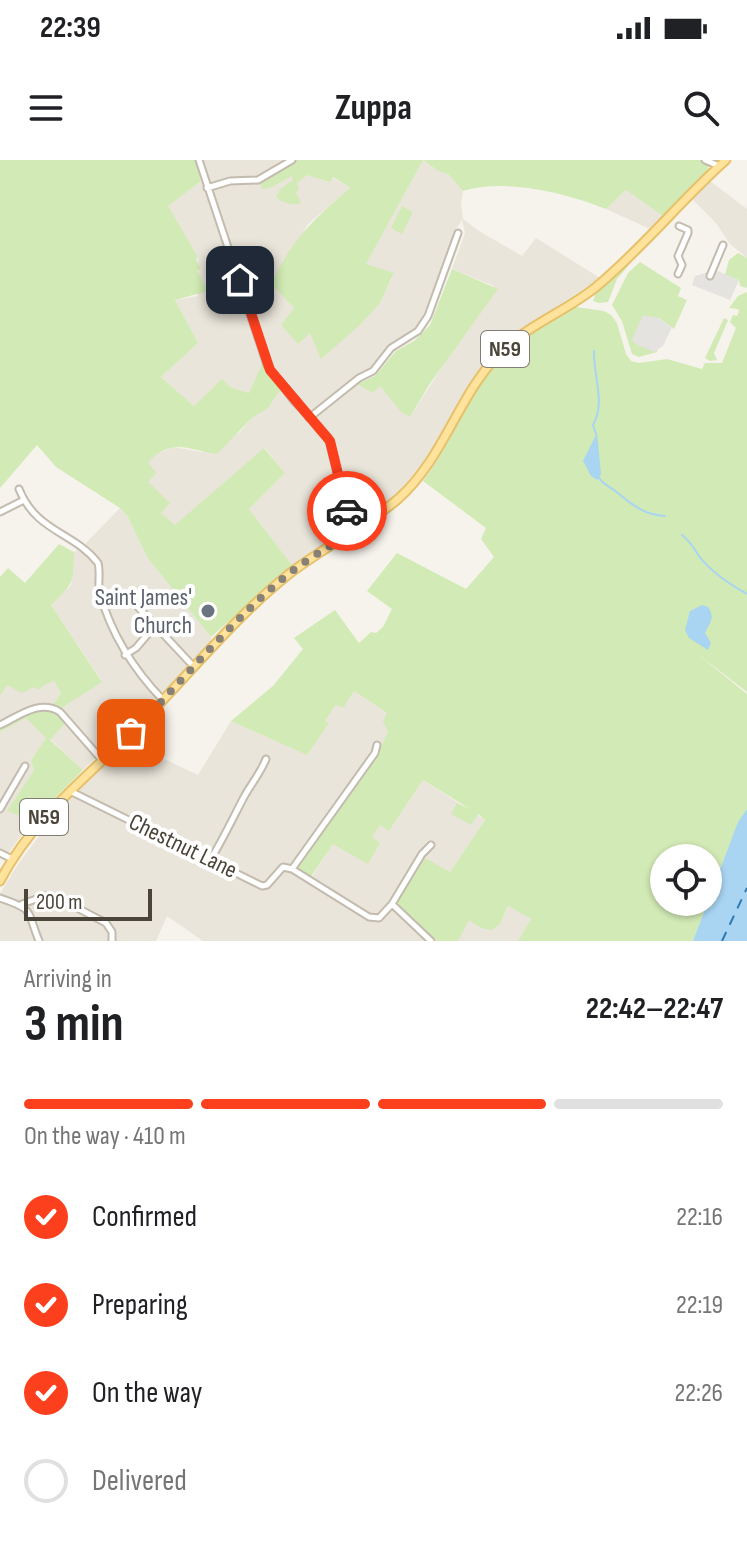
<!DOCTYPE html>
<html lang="en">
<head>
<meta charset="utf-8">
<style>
	body { margin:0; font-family:"Sofia Sans Condensed",sans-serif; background:#f6f6f6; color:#202124; height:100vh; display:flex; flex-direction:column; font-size:30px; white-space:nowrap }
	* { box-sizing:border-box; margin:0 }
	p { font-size:26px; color:#757577 }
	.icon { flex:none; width:44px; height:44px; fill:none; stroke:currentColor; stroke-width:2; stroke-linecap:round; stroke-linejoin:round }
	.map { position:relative; height:781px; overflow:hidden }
	.sheet { display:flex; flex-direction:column; background:#fff; flex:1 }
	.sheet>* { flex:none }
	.fabs { position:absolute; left:650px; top:684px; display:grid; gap:16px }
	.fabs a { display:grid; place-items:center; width:72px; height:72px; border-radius:50%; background:#fff; box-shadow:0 2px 6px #0004; font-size:40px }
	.scale { position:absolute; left:24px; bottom:20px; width:128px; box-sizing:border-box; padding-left:8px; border:4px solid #4b4439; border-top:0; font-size:22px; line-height:28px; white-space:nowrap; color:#4b4439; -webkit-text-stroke:6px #fff; paint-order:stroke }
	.pin { position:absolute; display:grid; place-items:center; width:68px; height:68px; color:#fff; margin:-34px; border-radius:16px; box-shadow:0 4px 12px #0006 }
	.courier { position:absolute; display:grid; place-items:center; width:80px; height:80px; margin:-40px; border:6px solid #fc3f1d; border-radius:50%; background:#fff; color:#222; box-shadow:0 2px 10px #0007 }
	.overview em { font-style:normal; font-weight:700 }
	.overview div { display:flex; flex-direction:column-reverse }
	.overview { display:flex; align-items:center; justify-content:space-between; height:136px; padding:0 24px }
	h1 { font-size:52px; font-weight:700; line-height:60px }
	.bar { display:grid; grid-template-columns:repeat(4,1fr); gap:12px 8px; align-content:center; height:96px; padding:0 24px }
	.bar i { height:10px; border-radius:6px; background:#e0e0e0 }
	.bar .current { background:#fc3f1d }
	.bar p { grid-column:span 4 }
	ol { padding:0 24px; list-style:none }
	li { display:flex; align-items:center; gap:24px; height:88px }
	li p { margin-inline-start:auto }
	li .icon { padding:8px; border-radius:50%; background:#fc3f1d; color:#fff; stroke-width:4 }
	li:last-child { color:#757577 }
	li i { width:44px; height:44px; border:4px solid #e0e0e0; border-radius:50% }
	.status { display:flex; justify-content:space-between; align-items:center; height:56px; padding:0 40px; background:#fff; direction:ltr }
	.status svg { height:22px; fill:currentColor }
	header { display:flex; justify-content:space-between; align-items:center; height:104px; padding:0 24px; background:#fff; font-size:36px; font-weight:700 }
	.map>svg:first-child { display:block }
	.residential { fill:#eae5da }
	.green { fill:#d2eab5; fill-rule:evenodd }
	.parking { fill:#e5e3e0 }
	.water { fill:#a9d4f2 }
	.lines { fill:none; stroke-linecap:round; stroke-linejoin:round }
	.stream { stroke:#a9d4f2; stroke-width:2 }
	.ferry { stroke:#2e7ab2; stroke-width:2; stroke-dasharray:10 8; stroke-linecap:butt }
	.minor-casing { stroke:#c2bbae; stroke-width:9 }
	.major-casing { stroke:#e6c16a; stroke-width:11 }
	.minor { stroke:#fff; stroke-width:5 }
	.major { stroke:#ffe39c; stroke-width:7 }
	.done { stroke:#878178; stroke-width:8; stroke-dasharray:0 14.4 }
	.route { stroke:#fc3f1d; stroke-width:10 }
	.worship-dot { fill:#6b7280; stroke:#fff; stroke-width:3 }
	.labels { text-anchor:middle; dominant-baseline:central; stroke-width:8; stroke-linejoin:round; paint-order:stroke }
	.shield { fill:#fff; stroke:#817c74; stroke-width:2 }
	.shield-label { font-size:22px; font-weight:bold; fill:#4b4439 }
	.worship-label { font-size:24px; fill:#5b616d; stroke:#fff; text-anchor:end }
	.street-label { font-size:24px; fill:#4b4439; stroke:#fff }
</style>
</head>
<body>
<div class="status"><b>22:39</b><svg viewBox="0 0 49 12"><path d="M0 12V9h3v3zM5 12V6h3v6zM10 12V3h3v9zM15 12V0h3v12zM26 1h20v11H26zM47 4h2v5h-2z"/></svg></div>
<header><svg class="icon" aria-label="menu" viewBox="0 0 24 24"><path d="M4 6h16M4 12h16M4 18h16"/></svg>Zuppa<svg class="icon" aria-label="search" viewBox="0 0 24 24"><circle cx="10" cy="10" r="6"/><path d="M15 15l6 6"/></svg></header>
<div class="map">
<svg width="747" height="781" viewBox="0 0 747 781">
	<rect width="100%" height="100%" fill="#f6f3ec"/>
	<path class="residential" d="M201,0H307L311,5L350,28L308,64L271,124L294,148L281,166L309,172L361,164L380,143L394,114L365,105L423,0L438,11L448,14L463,31L461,44L463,59L479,71L522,96L536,78L600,118L494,189L431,294L394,337L360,365L354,366L334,283L328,271L315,259L357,224L373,233L380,225L402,253L410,257L494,126L452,109L465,73L462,60L456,69L419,166L388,185L374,208L310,255L269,205L253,148Z
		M201,21L246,146L263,204L249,233L230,227L194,246L161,217L198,183L175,140L198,136V97L167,46Z
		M710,21L747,49V98L730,84L716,63L692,39Z
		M626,30L663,56L650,69L606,49Z
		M281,230L327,282L347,365L342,377L309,393L292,405L249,349L285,313L265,288L175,366L161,353L148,322L147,302L156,294L173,287L202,292L239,273L252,258L271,244Z
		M120,348L128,357L147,397L211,477V483L134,564L100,593L60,549L102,521L51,445L71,425L74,392L84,385Z
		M54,521L61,533L53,545L40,544L17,552L19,557L0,570V536L7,524L34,527Z
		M354,531L387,553L388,571L378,594L297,708L311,718L333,684L371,677L380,665L389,671L423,620L485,660L450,712L397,742L437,781H203L167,756L156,781H0V734L16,707L63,644L130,583L198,615L231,561L307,594L329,563L325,561L337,544L342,548Z
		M26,558L47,578L31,599L34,610L8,651L32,661L4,699L0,697V572Z
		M65,563L95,598L83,610L50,579Z
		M508,746L531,759L518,781H458L468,759L500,764Z"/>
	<path class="green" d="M0,0H195L201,21L168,46L198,97L196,99L201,109L197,111L208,131L175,140L198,183L161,217L194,246L222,219L230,227L249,233L262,204L281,230L268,248L252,258L217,294C187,290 173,277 148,302L156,313L148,322L170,343L161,353L175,365L264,288L285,313L249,349L292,405L211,477L147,397L128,357L120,348L56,307L37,285L0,328Z
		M295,0H700L709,5L708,10L663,56L626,30L606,49C566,33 505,18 463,31L448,14L438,11L423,0L366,104L394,113L380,143L361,164L321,199L310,173L298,184L281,165L294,148L271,124C292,79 313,60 350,28L333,17L330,22L307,15L297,23L299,29L296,32L301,43C293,46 283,43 276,37L280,29L293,20L292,16L272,27L262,29L261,24Z
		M402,46L413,52L402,74L391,68Z
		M738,93L747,98V128L740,126L739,120L725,115L729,100Z
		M640,102L681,128L678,136L687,140L674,169L659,158L657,192L639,197L632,194L622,161L612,145L628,113Z
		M627,104L629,105L617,119L608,142L599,143L593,141L596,132Z
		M452,109L498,129L429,225L410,257L402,253L380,226L373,233L357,224L375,216L396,191L414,181L430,165Z
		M747,132V532L695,492L747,534V649L738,663L693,781H518L531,759L508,746L500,764L492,770L481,768L469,760L458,781H437L397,743L425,698L450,712L485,660L478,654L471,665L451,654L457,643L470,649L423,620L389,671L380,665L372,677L380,683L368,704L333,684L310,718L296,709L378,594L388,571L383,562L387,553L354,531L343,548L336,545L325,561L329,563L307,595L231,561L273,526L303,489L294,478L335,450L359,483L371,472L376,473L383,467L392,449L367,431L397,393L466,429L494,397L481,379L486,368L423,321C451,285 466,239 495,205C517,179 548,164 576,147L604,151L611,155L617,163L626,194L631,201L639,203L667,199L702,209L705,203H722L736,168L730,162L733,155L737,156L739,152L738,149L729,148L738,136ZM664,698H708V742H664Z
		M724,158L728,160L714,193L717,200L710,201L705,198Z
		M59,384L74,392C73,424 74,423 51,445L102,522L60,549L53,545L61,533L54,521L42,526L39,530L34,527L22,533L7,525L0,536V417L8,408L25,423Z
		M45,548L56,553L65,563L50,580L83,610L32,661L7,651L34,610L31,600L46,578L26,558L0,572V570L19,557Z"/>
	<path class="parking" d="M715,110L739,120L730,140L692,125L695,116Z
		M643,155L658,158L672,167L663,186L654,192L634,183L632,179Z"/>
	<path class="water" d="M597,273L601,314L597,320L591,316L583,301Z
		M702,445L708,447C716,458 709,464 705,473L711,483L708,490L689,478L685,470L690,451Z
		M747,649V781H693L738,662Z"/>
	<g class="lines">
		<path class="stream" d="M594,191C593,215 606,243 593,265L596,274
			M598,316C602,325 610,326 618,333C632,345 645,355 665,356
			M682,375C691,382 693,387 699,396C710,411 731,425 747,434"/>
		<path class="ferry" d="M722,781L747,728"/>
		<defs>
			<path id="minor" d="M199,0L267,205L294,241L328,277L352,372
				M705,0L719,6
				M207,28L230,21L258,20L292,0
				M678,114L682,105L678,96L688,73V70L679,66
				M710,116L723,85
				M309,258L359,218L373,211L391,188L418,171L428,156L458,73
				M19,329C36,372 74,372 98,403C101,414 97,423 100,434C112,476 133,509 163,540
				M0,352L24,340
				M136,445L194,507
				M125,495L136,488L154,467
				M0,565C19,556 40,539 60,552L102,600
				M70,631L262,726L267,725L283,707L292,709L369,757L379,758L392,744L431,781
				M0,649L25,606
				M0,693L12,699
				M211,699C223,679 233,658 244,637C251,624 260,614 266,599
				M292,709L375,593L377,585
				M0,738C35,750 26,749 39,781
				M22,744L45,736L60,739L106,763L112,772V781
				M392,744L422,694L431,685"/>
			<path id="major" d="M0,721C34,655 94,612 144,560C192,511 235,457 289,414C324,387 364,368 398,339C443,299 457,239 497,196C525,166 565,152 596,127C643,88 681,40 726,0"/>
		</defs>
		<use href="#minor" class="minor-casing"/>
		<use href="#major" class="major-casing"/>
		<use href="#minor" class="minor"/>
		<use href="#major" class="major"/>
	</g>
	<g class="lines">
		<path class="done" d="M131,573C183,521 229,463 286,416C307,399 330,386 353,372L347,351"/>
		<path class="route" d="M240,120L270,210L330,281L347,351"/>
	</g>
	<circle class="worship-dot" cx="208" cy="451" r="8"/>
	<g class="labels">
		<g class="shield">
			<rect x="481" y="171" width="48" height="36" rx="6"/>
			<rect x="20" y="639" width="48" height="36" rx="6"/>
		</g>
		<g class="shield-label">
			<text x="505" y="189">N59</text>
			<text x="44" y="657">N59</text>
		</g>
		<g class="worship-label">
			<text x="192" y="437">Saint James'<tspan x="192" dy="28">Church</tspan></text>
		</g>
		<g class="street-label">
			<text transform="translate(183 686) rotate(26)">Chestnut Lane</text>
		</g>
	</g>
</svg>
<div class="fabs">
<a><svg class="icon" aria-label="locate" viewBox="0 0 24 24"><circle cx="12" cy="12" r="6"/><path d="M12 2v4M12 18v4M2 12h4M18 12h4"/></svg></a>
</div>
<div class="scale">200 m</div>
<div class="pin" style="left:131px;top:573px;background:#ea580c"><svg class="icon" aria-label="bag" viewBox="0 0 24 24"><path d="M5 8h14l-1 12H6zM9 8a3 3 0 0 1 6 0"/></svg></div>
<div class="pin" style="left:240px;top:120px;background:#1f2937"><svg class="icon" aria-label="home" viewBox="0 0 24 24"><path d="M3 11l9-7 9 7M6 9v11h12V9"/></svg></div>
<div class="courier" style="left:347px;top:351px"><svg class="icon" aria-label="car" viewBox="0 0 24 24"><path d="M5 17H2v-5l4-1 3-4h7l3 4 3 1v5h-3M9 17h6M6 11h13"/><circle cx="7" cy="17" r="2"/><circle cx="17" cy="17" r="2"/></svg></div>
</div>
<section class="sheet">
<div class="overview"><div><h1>3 min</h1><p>Arriving in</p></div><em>22:42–22:47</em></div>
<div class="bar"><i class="current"></i><i class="current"></i><i class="current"></i><i></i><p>On the way · 410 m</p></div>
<ol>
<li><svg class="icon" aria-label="check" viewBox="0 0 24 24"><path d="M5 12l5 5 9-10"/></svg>Confirmed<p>22:16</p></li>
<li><svg class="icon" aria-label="check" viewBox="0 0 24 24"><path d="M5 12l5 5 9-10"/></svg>Preparing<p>22:19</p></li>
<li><svg class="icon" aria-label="check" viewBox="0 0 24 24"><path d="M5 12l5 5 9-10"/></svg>On the way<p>22:26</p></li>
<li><i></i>Delivered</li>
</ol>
</section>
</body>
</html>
